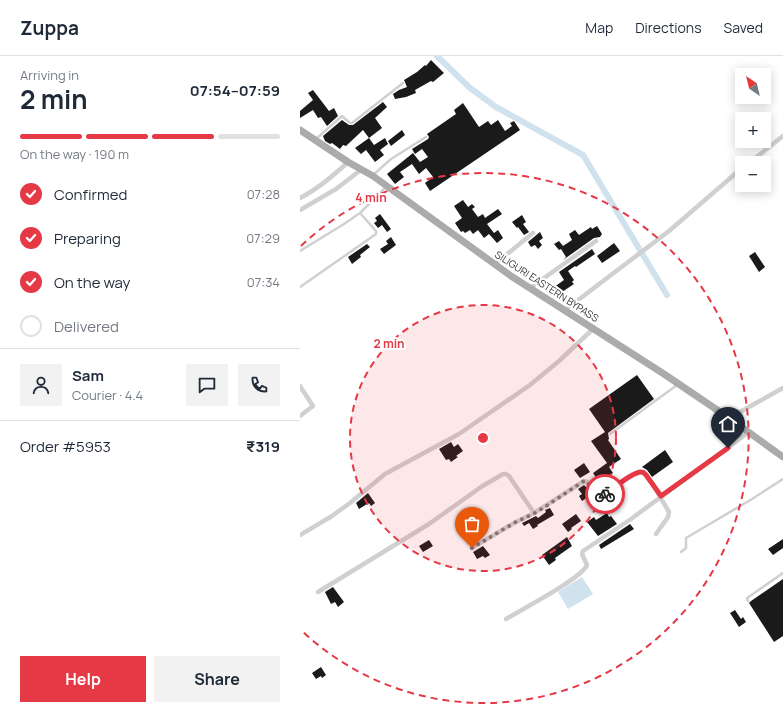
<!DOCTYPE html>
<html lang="en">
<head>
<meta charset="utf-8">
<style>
	body { margin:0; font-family:Manrope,sans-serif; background:#f2f2f3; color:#1f2937; height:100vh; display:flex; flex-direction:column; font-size:15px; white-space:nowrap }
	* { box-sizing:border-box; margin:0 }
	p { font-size:13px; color:#747a83 }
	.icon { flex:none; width:22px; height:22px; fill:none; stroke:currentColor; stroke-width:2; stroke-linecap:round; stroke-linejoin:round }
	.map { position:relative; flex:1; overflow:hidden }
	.panel { display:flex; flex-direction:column; background:#fff; width:300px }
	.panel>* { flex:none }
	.needle { width:26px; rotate:325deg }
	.buttons { position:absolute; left:435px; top:12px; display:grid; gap:8px }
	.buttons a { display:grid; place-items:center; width:36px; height:36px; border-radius:0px; background:#fff; box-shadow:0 2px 10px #0003; font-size:20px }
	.pin { position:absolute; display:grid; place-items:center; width:34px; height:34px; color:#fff; margin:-41px -17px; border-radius:50% 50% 50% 0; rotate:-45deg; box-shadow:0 0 4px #0007 }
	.pin .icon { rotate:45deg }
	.courier { position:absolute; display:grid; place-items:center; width:40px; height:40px; margin:-20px; border:3px solid #e63946; border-radius:50%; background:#fff; color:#222; box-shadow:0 1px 5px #0007 }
	.summary em { font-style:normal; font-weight:700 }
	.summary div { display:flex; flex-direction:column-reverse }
	.summary { display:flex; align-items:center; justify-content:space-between; height:68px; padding:0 20px }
	h1 { font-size:26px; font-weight:700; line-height:30px }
	.bar { display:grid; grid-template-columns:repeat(4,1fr); gap:6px 4px; align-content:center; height:48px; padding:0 20px }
	.bar i { height:5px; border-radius:3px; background:#e0e1e3 }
	.bar .active { background:#e63946 }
	.bar p { grid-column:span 4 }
	.line { display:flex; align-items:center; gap:10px; padding:0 20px; border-top:1px solid #e0e1e3 }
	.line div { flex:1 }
	.round { display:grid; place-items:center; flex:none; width:42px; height:42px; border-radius:0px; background:#f2f2f3 }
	ol { padding:0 20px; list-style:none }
	li { display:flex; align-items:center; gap:12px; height:44px }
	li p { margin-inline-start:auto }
	li .icon { padding:4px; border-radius:50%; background:#e63946; color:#fff; stroke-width:4 }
	li:last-child { color:#747a83 }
	li i { width:22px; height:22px; border:2px solid #e0e1e3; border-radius:50% }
	.primary-button { display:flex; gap:8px; margin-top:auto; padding:8px 20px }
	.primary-button a { flex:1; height:46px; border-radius:0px; background:#e63946; color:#fff; font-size:16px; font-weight:700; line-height:46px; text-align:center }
	.primary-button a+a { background:#f2f2f3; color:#1f2937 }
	header { display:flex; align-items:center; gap:24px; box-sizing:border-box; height:56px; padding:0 20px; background:#fff; border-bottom:1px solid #e0e1e3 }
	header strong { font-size:19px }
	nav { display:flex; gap:22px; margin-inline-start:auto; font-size:14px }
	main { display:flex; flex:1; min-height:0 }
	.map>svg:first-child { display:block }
	.water { fill:#cfe2ee }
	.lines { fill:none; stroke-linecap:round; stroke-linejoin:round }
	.canal { stroke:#cfe2ee; stroke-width:6 }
	.building { fill:#1a1a1a }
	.service { stroke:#d0d0d0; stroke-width:2.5 }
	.minor { stroke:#d0d0d0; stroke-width:4.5 }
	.primary { stroke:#ababab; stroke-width:7 }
	.done { stroke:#7a7a7a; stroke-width:4; stroke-dasharray:0 7.2 }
	.route { stroke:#e63946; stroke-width:5 }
	.ring { fill:none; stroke:#e63946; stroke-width:2; stroke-dasharray:7 5 }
	.labels { text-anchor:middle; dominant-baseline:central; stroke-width:4; stroke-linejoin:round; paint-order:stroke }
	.street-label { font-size:10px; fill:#333; stroke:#fff }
	.centre { fill:#e63946; stroke:#fff; stroke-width:2 }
	.ring-label { font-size:12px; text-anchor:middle; font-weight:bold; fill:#e63946; stroke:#fff; stroke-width:4; stroke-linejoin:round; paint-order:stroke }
</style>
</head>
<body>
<header>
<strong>Zuppa</strong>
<nav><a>Map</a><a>Directions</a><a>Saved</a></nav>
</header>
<main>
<section class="panel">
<div class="summary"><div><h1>2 min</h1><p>Arriving in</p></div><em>07:54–07:59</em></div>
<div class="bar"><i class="active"></i><i class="active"></i><i class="active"></i><i></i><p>On the way · 190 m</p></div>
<ol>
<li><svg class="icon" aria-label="check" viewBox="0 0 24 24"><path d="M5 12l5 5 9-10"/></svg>Confirmed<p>07:28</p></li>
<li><svg class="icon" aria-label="check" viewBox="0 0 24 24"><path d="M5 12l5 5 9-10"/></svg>Preparing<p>07:29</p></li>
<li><svg class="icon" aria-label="check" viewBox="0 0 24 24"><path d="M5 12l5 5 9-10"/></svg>On the way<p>07:34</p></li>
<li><i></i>Delivered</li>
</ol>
<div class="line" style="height:72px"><a class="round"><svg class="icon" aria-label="person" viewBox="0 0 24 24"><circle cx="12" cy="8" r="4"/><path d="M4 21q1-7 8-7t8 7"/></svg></a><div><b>Sam</b><p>Courier · 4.4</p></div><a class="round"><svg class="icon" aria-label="chat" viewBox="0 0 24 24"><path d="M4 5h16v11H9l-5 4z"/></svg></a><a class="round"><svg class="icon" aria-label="phone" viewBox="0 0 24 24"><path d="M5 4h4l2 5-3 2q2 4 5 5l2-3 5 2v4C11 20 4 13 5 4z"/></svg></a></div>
<div class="line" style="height:52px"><div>Order #5953</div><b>₹319</b></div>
<div class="primary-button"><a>Help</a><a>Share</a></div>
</section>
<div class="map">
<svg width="483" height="654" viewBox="0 0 483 654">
	<rect width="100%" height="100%" fill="#fff"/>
	<path class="water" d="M282,521L293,538L268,553L258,536Z"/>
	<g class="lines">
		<path class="canal" d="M137,0L170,32L196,51L283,99L367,239"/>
	</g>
	<path class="building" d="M131,4L144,17L133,26L131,25L115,34L116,37L106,41L95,43L93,38L99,34L107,31L104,24L117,16L125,9L126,10Z
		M13,34L29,55L34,52L38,60L27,70L21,61L18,62L13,54L0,62V55L13,44L8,37Z
		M83,46L87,51L75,62L82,72L69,82L63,74L46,90L43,89L40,93L32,87L30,88L25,85L23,80L42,64L49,69H53Z
		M163,47L179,71L188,65L191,69L198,64L205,75L212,70L210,67L214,65L220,74L130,135L125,127L133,121L126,112L119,118L112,108L100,116L104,121L95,128L87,118L113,97L120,106L128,101L122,93L115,98L112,93L128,83L129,81L127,78L156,58L154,54Z
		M102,74L105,79L91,90L88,85Z
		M69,82L74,89L85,82L88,88L80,94L84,99L75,106L66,94L61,98L55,92Z
		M163,144L168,151L172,148L175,151L172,153L178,161L183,158L185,162L198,153L202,158L187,168L194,177L198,174L203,182L197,187L189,178L184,182L178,174L173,178L170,174L165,177L163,175L161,176L155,167L162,162L154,150Z
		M80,158L91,173L87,176L82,169L78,172L74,167L77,165L75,162Z
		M222,159L226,166L223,168L229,176L224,179L218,171L217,172L212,166Z
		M297,170L302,178L300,181L294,182L263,204L266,201L261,193L259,194L254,188L259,185L263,190L272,184L269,178L275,174L279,179L291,171L292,173Z
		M240,176L243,182L239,185L242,189L238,193L235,189L231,191L228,186Z
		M91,181L96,189L84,198L80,193L88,188L86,185Z
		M314,187L320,195L302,207L297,200Z
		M67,188L70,191L60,199L61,201L52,208L48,201Z
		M292,193L295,198L276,211L275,210L268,215L274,224L272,226L274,228L265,234L258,241L250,234L264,224L259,216Z
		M455,196L465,211L459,216L449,200Z
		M337,319L354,343L308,377L309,383L308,384L321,403L309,411L313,417L299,426L293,417L307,407L291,385L305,376L289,353Z
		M151,386L154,391L158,388L163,395L156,400L158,401L151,406L149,403L146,404L139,393Z
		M365,394L373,406L352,421L347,414L342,411Z
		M284,407L290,416L280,422L274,414Z
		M284,429L292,438L282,445L279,440L282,438L278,433Z
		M68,437L75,447L71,450L69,447L67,449V448L59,453L56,447Z
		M250,452L254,459L237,469L238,470L233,473L229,467L224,470L222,467L236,460L238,462L246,456L245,454Z
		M307,457L309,461L311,460L317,468L298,480L287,466L294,461L296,464Z
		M276,458L281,465L271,472L272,473L268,476L262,468Z
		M330,468L334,473L301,493L299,489Z
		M267,481L272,490L255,502L256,504L249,509L242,499Z
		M483,483V492L473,499L468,493Z
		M129,484L133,490L123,496L119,490Z
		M183,490L190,499L185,502L183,500L177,503L173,496Z
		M483,523V580L474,586L449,547L451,545Z
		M33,531L44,546L38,551L35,546L31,548L25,536Z
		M435,554L441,563L443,561L446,566L439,571L430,557Z
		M21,611L26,619L22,622L21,620L16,623L12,617Z"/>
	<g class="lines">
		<path class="service" d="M16,83L42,60L50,67H52L103,27
			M73,119L91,103L126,81
			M0,195L44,168L60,157L87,130
			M0,231L76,178V175L60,157
			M310,378L377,329
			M381,496L386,492V482L452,443L483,423
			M448,545L447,542L450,540L483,517"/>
		<path class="minor" d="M449,107L483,80
			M0,142C18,133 33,120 48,106
			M0,154L36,133L62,113
			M195,208L233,177
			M230,232L296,185
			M265,254L369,175L442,112
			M0,330L13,350L0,360
			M429,362L483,332
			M0,479L32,460L50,447L85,418L159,378L230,329L259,305L294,272
			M172,492L214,467L234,457
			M18,536L129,468L181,431L203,418H206L209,420L234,457L284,425L287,426L299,441C310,435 332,415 344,416L352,427L369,456L368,461L356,478
			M206,563C222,553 281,523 287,509L282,498L283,495L331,463L449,376"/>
		<path class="primary" d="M0,74L48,106L73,120L211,220L364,318L429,362L483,401"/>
	</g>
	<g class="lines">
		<path class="done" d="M172,492L214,467L237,456L284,425L287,426L298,441L305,438"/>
		<path class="route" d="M305,438C313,433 332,416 341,416C344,416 344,417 346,419L361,440L428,392"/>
	</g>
	<circle cx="183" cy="382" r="133" fill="#e63946" fill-opacity=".12"/>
	<g class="ring">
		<circle cx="183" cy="382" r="133"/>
		<path d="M1 190A265 265 0 1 1 1 574"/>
	</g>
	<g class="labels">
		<g class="street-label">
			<text transform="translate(247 230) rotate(33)">SILIGURI EASTERN BYPASS</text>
		</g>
	</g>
	<circle cx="183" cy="382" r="6" class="centre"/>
	<g class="ring-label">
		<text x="71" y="146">4 min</text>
		<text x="89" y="292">2 min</text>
	</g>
</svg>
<div class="buttons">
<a><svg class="needle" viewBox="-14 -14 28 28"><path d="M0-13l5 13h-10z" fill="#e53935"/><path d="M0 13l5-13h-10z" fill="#747a83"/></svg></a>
<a>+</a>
<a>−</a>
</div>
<div class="pin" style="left:172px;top:492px;background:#ea580c"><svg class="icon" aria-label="bag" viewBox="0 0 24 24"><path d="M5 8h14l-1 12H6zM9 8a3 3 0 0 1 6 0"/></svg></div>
<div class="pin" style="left:428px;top:392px;background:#1f2937"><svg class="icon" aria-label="home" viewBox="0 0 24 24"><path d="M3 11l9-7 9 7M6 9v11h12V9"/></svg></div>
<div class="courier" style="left:305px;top:438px"><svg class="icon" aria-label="bike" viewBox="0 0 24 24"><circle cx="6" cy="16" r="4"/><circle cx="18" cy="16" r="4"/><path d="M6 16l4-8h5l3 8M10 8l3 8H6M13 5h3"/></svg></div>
</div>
</main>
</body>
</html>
